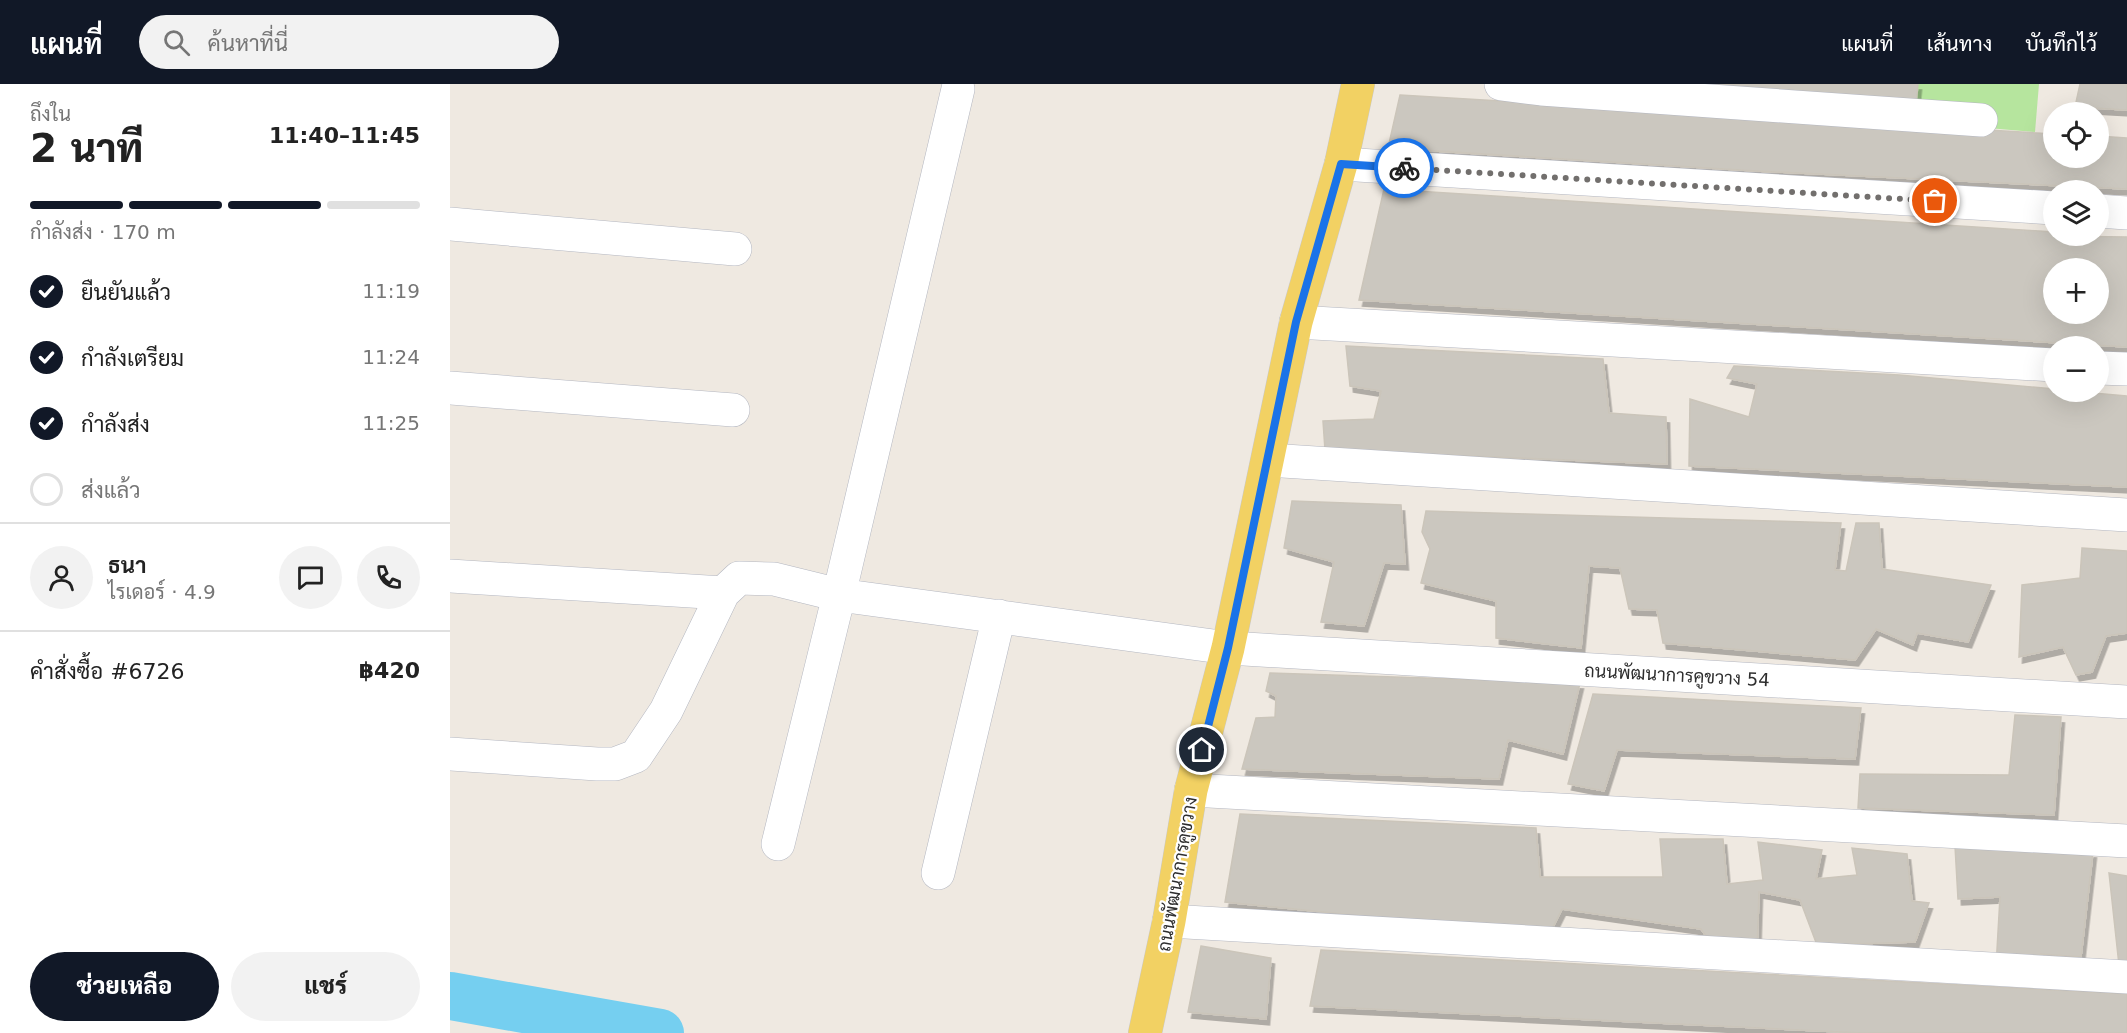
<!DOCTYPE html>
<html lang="th">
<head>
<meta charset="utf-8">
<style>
	body { margin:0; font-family:"DejaVu Sans",Sarabun,sans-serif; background:#f2f2f2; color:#222; height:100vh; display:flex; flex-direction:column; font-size:22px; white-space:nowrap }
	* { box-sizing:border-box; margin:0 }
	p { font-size:20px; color:#767676 }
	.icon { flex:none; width:33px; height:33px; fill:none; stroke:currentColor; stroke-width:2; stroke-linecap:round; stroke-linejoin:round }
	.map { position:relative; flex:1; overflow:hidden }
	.details { display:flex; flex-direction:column; background:#fff; width:450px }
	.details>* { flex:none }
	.fabs { position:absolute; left:1593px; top:18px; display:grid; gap:12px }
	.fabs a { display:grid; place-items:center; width:66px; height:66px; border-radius:50%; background:#fff; box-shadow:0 6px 24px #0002; font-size:30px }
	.pin { position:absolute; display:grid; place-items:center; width:51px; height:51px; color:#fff; margin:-26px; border:3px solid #fff; border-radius:50%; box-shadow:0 2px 6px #0007 }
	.courier { position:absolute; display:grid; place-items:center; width:60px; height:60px; margin:-30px; border:4px solid #1a73e8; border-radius:50%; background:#fff; color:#222; box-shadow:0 2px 8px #0007 }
	.head em { font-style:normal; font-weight:800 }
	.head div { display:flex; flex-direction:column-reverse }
	.head { display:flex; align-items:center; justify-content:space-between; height:102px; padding:0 30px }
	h1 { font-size:39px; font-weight:800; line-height:45px }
	.bar { display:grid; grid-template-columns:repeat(4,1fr); gap:9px 6px; align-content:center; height:72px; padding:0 30px }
	.bar i { height:8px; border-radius:4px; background:#e0e0e0 }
	.bar .active { background:#111827 }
	.bar p { grid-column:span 4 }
	.line { display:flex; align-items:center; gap:15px; padding:0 30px; border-top:2px solid #e0e0e0 }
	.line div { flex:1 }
	.round { display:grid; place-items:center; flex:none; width:63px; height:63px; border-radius:32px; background:#f2f2f2 }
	ol { padding:0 30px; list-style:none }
	li { display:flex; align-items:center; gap:18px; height:66px }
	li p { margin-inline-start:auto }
	li .icon { padding:6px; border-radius:50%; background:#111827; color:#fff; stroke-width:4 }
	li:last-child { color:#767676 }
	li i { width:33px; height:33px; border:3px solid #e0e0e0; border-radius:50% }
	.action { display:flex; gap:12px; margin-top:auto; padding:12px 30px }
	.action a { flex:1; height:69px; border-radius:36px; background:#111827; color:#fff; font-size:24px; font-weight:800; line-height:69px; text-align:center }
	.action a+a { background:#f2f2f2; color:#222 }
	header { display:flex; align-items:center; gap:36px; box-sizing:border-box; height:84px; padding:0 30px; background:#111827; color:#fff }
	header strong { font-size:28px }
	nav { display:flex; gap:33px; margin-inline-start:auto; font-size:21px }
	.search { width:420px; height:54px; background:#f2f2f2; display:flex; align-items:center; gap:15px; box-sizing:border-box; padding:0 21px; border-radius:33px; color:#767676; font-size:22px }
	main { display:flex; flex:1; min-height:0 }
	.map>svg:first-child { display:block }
	.green { fill:#b6e59e }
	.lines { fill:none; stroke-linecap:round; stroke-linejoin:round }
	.river { stroke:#75cff0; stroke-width:48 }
	.building { fill:#cbc7bf; stroke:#cbc5ba; stroke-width:1.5; fill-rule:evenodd; filter:url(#shadow) }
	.minor-casing { stroke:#b4b7c1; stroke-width:34 }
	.major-casing { stroke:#c9c9c9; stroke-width:34 }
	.minor { stroke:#fff; stroke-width:33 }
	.major { stroke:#f2d163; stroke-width:33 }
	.done { stroke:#726f6d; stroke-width:6; stroke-dasharray:0 10.8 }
	.route { stroke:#1a73e8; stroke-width:8 }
	.labels { text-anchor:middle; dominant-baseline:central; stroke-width:4.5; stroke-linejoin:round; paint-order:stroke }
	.street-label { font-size:18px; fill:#2e2e2e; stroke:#fff }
</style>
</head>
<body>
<header>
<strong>แผนที่</strong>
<div class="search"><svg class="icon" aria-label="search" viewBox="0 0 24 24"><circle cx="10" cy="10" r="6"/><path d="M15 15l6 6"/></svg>ค้นหาที่นี่</div>
<nav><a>แผนที่</a><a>เส้นทาง</a><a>บันทึกไว้</a></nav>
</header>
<main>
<section class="details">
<div class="head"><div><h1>2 นาที</h1><p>ถึงใน</p></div><em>11:40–11:45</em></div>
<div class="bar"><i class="active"></i><i class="active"></i><i class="active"></i><i></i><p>กำลังส่ง · 170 m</p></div>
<ol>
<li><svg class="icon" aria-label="check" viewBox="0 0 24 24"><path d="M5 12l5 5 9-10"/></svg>ยืนยันแล้ว<p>11:19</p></li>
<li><svg class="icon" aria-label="check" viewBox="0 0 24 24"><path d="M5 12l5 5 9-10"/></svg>กำลังเตรียม<p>11:24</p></li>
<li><svg class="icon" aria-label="check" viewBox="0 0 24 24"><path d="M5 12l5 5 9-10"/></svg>กำลังส่ง<p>11:25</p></li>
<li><i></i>ส่งแล้ว</li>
</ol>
<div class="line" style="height:108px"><a class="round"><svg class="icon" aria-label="person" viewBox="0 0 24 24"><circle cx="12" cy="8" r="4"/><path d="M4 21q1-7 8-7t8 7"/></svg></a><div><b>ธนา</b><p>ไรเดอร์ · 4.9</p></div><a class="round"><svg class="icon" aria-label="chat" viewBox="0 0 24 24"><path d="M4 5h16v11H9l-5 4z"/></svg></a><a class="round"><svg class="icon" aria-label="phone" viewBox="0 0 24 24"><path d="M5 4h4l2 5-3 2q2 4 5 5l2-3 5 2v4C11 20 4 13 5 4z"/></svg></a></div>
<div class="line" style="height:78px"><div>คำสั่งซื้อ #6726</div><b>฿420</b></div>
<div class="action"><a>ช่วยเหลือ</a><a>แชร์</a></div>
</section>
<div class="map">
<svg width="1677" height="949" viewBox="0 0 1677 949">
	<defs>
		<filter id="shadow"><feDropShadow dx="3.5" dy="6" stdDeviation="0" flood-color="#0004"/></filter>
	</defs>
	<rect width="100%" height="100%" fill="#efe9e1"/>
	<path class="green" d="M1051,0H1589L1585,48L1091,5Z"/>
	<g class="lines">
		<path class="river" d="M0,912L210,949"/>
	</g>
	<path class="building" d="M1171,0H1468L1466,20Z
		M1630,0H1677V26L1625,23Z
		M950,11L1604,50V74H1648V52L1677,54V105L1306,87L938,64Z
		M934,105L1604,148V152L1677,153V263L909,216ZM1604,184H1648V230H1604Z
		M896,262L1153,275L1159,329L1216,333L1217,380L875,366L873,337L924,335L931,307L900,302Z
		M1284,282L1449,291L1604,305V308H1632L1677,312V403L1239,382L1240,315L1299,333L1307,300L1277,294Z
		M842,417L951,421L955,480L934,479L914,542L871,538L884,478L834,464Z
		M976,427L1391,439L1385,486L1396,487L1406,439H1429L1432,485L1541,501L1518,558L1467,549L1463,561L1426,545L1405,576L1213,559L1207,526L1179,525L1170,484L1139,482L1131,564L1046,554V517L971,499L980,465L972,448Z
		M1632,464L1677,467V549L1656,552L1642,588L1626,591L1613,563L1569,573L1572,501L1630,494Z
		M820,589L1130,599L1113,670L1058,656L1049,695L792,685L806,634L825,633L826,612L816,607Z
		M1143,610L1411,624L1405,675L1167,666L1154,707L1118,700Z
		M1565,631L1611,633L1604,731L1408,724L1410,690L1559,691Z
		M790,730L1086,744L1090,793H1213L1210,755H1273L1277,800L1313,796L1308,758L1372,766L1366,795L1407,791L1402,764L1457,770L1462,817L1479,819L1465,858L1367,861L1350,816L1309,808L1307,868L1259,856L1251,845L1112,825L1099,851L775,818Z
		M1505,762L1643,768L1631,873L1591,870L1594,883H1546L1550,813L1508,815Z
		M1659,789L1677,792V882L1669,881Z
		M751,862L821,874L816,935L738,928Z
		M871,866L1677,910V949H1412L860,922Z"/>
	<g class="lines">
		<defs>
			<path id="minor" d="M1051,0L1091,5L1531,36
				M891,80L1604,124
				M1648,127L1677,129
				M0,140L285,165
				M846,238L1604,281
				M1648,284L1677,285
				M0,304L283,326
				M818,376L1677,431
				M0,492L273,509L289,494L324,495L389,511L778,564L1677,618
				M0,670L147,680H165L186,672L216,627L273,509
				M741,706L1677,757
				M328,760L389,511L508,5
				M488,789L549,532
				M719,837L1677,893"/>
			<path id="major" d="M695,949L719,837L741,706L778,564L846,238L891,80L908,0"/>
		</defs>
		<use href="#minor" class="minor-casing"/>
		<use href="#major" class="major-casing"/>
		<use href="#minor" class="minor"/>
		<use href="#major" class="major"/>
	</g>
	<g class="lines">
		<path class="done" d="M954,84L1485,117"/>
		<path class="route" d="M752,666L778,564L846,238L891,80L954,84"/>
	</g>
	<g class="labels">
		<g class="street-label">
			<text transform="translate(1227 591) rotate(3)">ถนนพัฒนาการคูขวาง 54</text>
			<text transform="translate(727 790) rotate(-80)">ถนนพัฒนาการคูขวาง</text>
		</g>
	</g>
</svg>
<div class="fabs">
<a><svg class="icon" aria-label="locate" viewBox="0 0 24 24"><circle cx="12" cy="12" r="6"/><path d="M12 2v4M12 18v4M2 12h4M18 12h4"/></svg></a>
<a><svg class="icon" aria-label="layers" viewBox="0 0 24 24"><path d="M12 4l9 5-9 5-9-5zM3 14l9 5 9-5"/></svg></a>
<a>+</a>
<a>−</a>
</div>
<div class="pin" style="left:1485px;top:117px;background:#ea580c"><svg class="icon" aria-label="bag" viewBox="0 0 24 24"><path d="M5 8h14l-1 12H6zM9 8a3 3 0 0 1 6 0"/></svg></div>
<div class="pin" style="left:752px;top:666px;background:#1f2937"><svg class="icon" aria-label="home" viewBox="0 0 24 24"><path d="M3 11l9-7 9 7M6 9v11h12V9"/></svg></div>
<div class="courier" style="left:954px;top:84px"><svg class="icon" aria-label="bike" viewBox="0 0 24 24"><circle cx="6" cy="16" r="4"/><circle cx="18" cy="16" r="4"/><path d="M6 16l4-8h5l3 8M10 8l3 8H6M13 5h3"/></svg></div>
</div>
</main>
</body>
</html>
